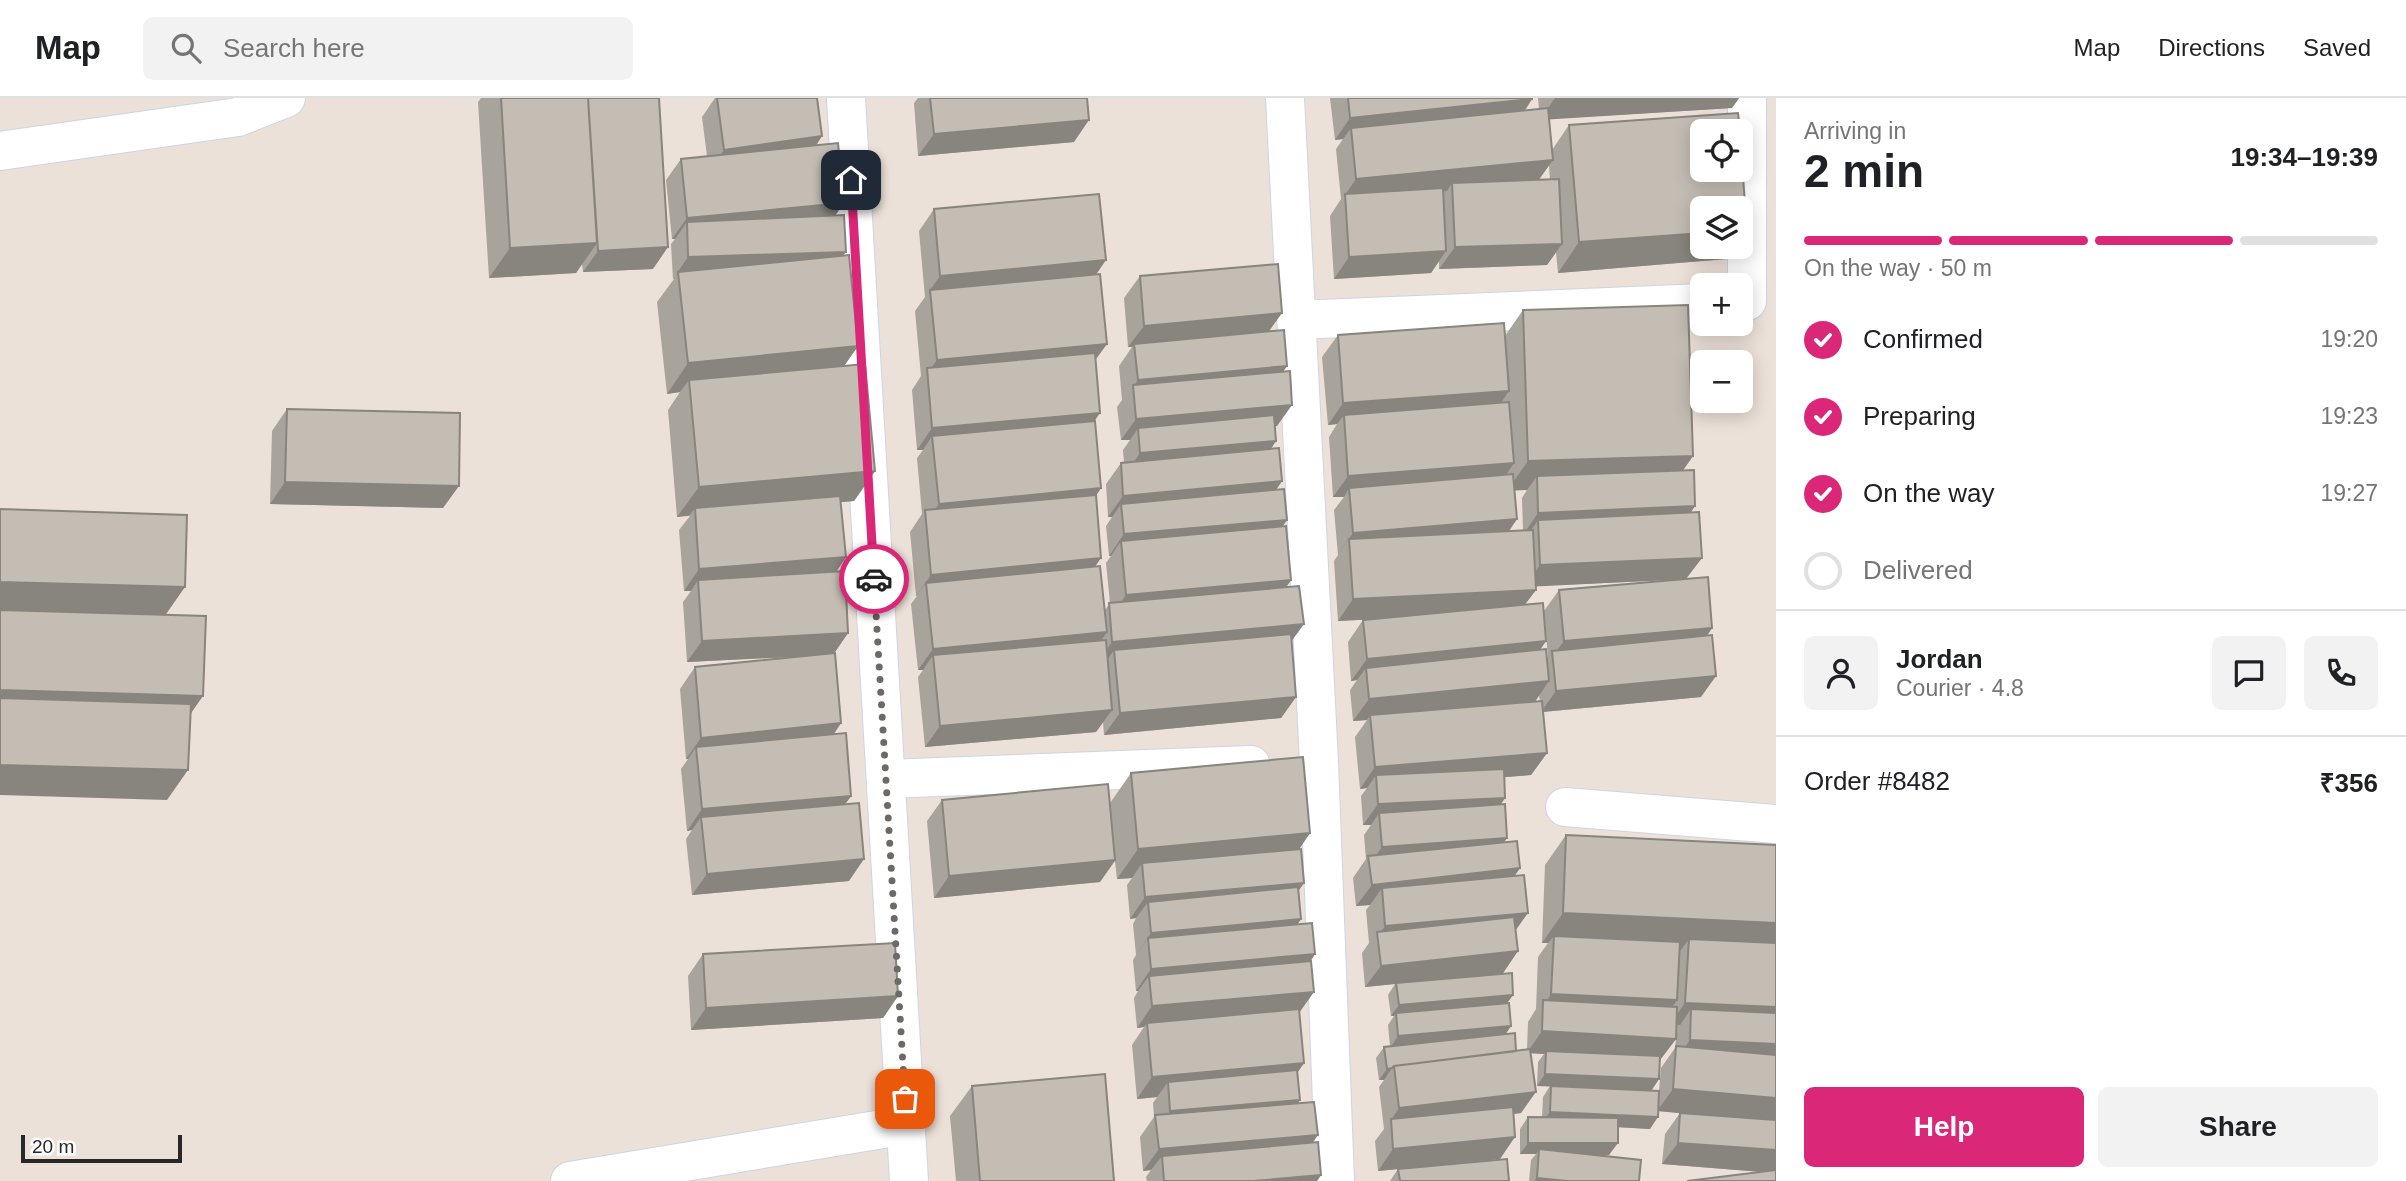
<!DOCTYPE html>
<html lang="en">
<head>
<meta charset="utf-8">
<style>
	body { margin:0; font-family:Helvetica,sans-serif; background:#f2f2f2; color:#202124; height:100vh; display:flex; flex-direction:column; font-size:26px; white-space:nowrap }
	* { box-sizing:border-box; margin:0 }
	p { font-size:23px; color:#757577 }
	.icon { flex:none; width:38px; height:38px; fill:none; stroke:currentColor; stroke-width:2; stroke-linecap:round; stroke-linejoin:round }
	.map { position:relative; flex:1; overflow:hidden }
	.panel { display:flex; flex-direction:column; background:#fff; width:630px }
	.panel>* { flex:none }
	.fabs { position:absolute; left:1690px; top:21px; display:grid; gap:14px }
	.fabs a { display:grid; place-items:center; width:63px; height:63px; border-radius:10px; background:#fff; box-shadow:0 4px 18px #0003; font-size:35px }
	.scale { position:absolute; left:21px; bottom:18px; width:161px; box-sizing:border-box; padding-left:7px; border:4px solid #282828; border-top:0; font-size:19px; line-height:24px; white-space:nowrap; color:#282828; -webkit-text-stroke:5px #fff; paint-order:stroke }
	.pin { position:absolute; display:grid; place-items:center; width:60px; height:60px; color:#fff; margin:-30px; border-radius:14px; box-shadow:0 4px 10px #0006 }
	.courier { position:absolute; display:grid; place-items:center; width:70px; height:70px; margin:-35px; border:5px solid #db2777; border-radius:50%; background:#fff; color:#222; box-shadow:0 2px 9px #0007 }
	.head em { font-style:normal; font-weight:600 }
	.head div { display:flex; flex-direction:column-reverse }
	.head { display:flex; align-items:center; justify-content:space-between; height:119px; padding:0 28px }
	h1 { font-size:46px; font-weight:600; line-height:52px }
	.bar { display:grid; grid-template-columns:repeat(4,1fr); gap:10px 7px; align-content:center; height:84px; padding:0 28px }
	.bar i { height:9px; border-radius:5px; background:#e0e0e0 }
	.bar .on { background:#db2777 }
	.bar p { grid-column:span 4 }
	.line { display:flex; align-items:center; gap:18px; padding:0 28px; border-top:2px solid #e0e0e0 }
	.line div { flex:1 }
	.round { display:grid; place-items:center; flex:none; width:74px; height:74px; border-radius:10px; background:#f2f2f2 }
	ol { padding:0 28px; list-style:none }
	li { display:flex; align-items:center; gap:21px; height:77px }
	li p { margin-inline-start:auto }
	li .icon { padding:7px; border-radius:50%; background:#db2777; color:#fff; stroke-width:4 }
	li:last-child { color:#757577 }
	li i { width:38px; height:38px; border:4px solid #e0e0e0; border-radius:50% }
	.action { display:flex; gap:14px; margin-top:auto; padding:14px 28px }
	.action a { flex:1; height:80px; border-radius:10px; background:#db2777; color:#fff; font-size:28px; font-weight:600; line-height:80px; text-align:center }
	.action a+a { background:#f2f2f2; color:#202124 }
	header { display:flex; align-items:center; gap:42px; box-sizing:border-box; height:98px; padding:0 35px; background:#fff; border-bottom:2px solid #e0e0e0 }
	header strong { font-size:33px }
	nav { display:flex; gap:38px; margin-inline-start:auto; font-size:24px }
	.search { width:490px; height:63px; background:#f2f2f2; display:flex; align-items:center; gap:18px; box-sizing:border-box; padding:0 24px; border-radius:10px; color:#757577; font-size:26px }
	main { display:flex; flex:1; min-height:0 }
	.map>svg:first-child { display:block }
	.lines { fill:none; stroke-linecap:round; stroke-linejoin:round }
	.minor-casing { stroke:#cdd4e3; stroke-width:40 }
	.minor { stroke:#fff; stroke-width:38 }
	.wall { fill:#a8a39b; fill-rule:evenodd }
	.shaded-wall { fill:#88847e }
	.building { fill:#c3bdb4; stroke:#88847e; stroke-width:2 }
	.done { stroke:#6d6966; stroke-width:7; stroke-dasharray:0 12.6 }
	.route { stroke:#db2777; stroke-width:9 }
</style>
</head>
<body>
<header>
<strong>Map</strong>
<div class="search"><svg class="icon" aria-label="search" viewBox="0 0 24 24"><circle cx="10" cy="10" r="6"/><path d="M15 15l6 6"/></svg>Search here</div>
<nav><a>Map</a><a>Directions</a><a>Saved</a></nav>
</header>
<main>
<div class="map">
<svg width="1776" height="1083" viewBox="0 0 1776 1083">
	<rect width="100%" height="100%" fill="#ece1d8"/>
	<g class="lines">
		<defs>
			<path id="minor" d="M846,0L909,1083
				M1285,0L1319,664L1335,1083
				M1747,0V203
				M0,53L238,19L286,0
				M1296,222L1703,205
				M886,681L1251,667
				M1565,709L1776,726
				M570,1083L907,1027"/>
		</defs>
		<use href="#minor" class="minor-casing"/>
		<use href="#minor" class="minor"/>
	</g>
	<path class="wall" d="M481,0H659L653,171L583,174L582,166L576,175L489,180L478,4Z
		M715,0H817L822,38L816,48L844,105L835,118L858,248L844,268L875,373L854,403L841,404L846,459L836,474L848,535L834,555L841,625L834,636L851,698L845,706L849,783L692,797L686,741L692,732L687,733L681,671L688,661H686L680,591L695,569L805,558L687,564L683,504L691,493H684L679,432L690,418L677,419L668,312L680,294L667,296L657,204L674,181H673L671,146L675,141H672L666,82L681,61L707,58L702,19Z
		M918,0H1087L1074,44L918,58L914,5Z
		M1330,0H1532V1L1525,13L1539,11L1538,0H1739L1732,10L1549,21L1552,52L1569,27L1738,15L1740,33H1703V72H1741V53L1747,131L1741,139V110H1703V149H1735L1726,161L1558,175L1556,154L1547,167L1439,171V163L1431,175L1334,181L1330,118L1341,101L1336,51L1343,41L1335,42ZM1549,67L1550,82H1539Z
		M934,111L1096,176L1095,323L1101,390L1096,398L1095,469L1105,512L1110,505L1106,465L1111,458H1109L1106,428L1112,419H1108L1106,386L1121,365L1124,364L1123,352L1130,342H1121L1117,309L1122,302L1119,268L1132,249H1128L1124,200L1140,178L1269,234L1287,268L1283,273L1277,328H1275L1276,343L1271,351L1282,383L1276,392L1291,482L1286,489L1296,599L1281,620L1104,637L1103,624L1096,634L925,649L918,579L923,572H918L911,506L917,498H916L910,434L922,416L917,360L923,352H917L912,292L921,278L915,213L925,199L919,133Z
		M1523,212L1693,358L1683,372L1695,408L1691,414L1687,481L1712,530L1707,538L1701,599L1543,614L1547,655L1531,677L1504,679L1505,700L1501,706L1507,740L1504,744L1520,770L1515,777L1516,832L1518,853L1503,875L1444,881L1513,897L1507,905L1511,928L1505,936L1516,953L1527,952L1528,924L1536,911L1538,859L1548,845H1542L1545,767L1566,737L1776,747L1761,1074L1662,1066L1665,1036L1680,1015L1659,1013L1650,1031L1618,1029L1609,1057H1593L1639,1083H1529L1531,1062L1536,1056H1520V1031L1528,1019L1542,1020L1543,999L1550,988H1537L1538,964L1544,956L1531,955L1521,1015L1513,1016L1500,1061L1410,1070L1509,1083H1390L1398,1071L1378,1073L1375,1043L1384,1031L1379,989L1384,982H1379L1376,960L1384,949L1390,948L1388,927L1394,918H1391L1388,897L1395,886L1365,889L1362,855L1369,845L1366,812L1370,807L1356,808L1353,780L1366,761L1364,737L1371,727H1363L1361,698L1367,690L1360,691L1355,639L1367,622L1353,623L1350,592L1357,582L1351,583L1348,544L1363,522L1380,521L1338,523L1334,463L1338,457L1334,412L1344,399H1333L1329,339L1337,326L1328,327L1322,259L1338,237L1505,238ZM1514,392H1527L1522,400L1523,432L1509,433L1517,421ZM1674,482L1559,492L1544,513L1548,559L1547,560L1540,552L1546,543L1525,506L1536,492L1535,488ZM1539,597L1540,604H1535ZM1676,941L1675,950L1661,970L1659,993H1651L1659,981L1660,962Z
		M287,311L443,410L270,406L272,333Z
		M1131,675L1310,735L1299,751L1304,785L1298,793L1301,821L1297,826L1315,856L1311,863L1299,915L1304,965L1298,974L1300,1002L1298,1005L1318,1037L1312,1045L1321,1077L1317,1083H1147L1146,1079L1151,1072L1143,1073L1140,1039L1154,1019L1153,1005L1157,999L1137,1001L1132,947L1144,929L1137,930L1134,900L1138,893H1136L1133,862L1136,857L1133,826L1136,820L1130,821L1127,787L1132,780L1117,781L1115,763L1100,784L934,800L927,723L942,702L1110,705Z
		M703,856L898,898L883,920L691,932L688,878Z
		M972,988L1114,1083H956L950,1018Z"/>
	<path class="shaded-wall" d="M1555,0H1739L1732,10L1540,22Z
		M1532,1L1517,23L1351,30L1343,41L1335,42L1350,20Z
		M1089,22L1074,44L918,58L934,36Z
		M822,38L807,60L709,74L724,52Z
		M1553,62L1537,84L1452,85L1447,93L1345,103V97L1356,81Z
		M844,105L829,126L687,124L675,141H672L687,120Z
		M1747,131L1741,139V132Z
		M1703,135V149H1735L1726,161L1558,175L1579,144Z
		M597,145L576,175L489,180L510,150Z
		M1562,146L1547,167L1439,171L1455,149Z
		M668,149L653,171L583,174L598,153Z
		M1446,153L1431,175L1334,181L1349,159Z
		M846,154L830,175L678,174L673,181L688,159Z
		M1106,162L1091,184L930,192L925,199L940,178Z
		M1282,215L1267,236L1134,246L1132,249H1128L1144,228Z
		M1107,246L1091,268L927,276L937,262Z
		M858,248L837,278L689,282L680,294L667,296L688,265Z
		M1287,268L1272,290L1133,289L1138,282Z
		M1509,293L1494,315L1344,317L1337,326L1328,327L1343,305Z
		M1292,307L1277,328L1139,341L1138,330L1130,342H1121L1136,321Z
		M1100,315L1085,337L932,338L923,352H917L932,330Z
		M1276,343L1261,365L1125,377L1140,355Z
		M1693,358L1672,388L1537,378L1527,392L1507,393L1528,363Z
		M1514,365L1499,387L1349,390L1344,399H1333L1348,378Z
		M875,373L854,403L695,417V410L690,417L677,419L699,389Z
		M1282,383L1267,405L1121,406L1112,419H1108L1123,398Z
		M285,384L459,388L443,410L270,406Z
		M1101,390L1086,412L926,423L939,406Z
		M1695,408L1680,430L1538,422L1528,437H1523L1538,415Z
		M1517,421L1502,443L1349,441L1337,457L1353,435Z
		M1287,422L1272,444L1121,443L1111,458H1109L1124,436Z
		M846,459L831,481L698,482L691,493H684L699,471Z
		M1101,460L1086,482L926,485L916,498L931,477Z
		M1702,460L1686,481L1525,489L1540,467Z
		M1291,482L1276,504L1111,519L1126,497Z
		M0,484L185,489L164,519L0,514Z
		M1536,492L1520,513L1338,523L1353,501Z
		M1304,526L1288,548L1114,552L1105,565H1097L1112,544Z
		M1712,530L1697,552L1553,558L1564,543Z
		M1107,534L1092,556L933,557L923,572H918L933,551Z
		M848,535L833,557L687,564L702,543Z
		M1546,543L1531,565L1366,570L1357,582L1351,583L1367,561Z
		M1716,578L1701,599L1541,614L1556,593Z
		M1549,583L1534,605L1370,617L1367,622L1353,623L1369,601Z
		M0,592L203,598L182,628L0,623Z
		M1296,599L1281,620L1104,637L1120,615Z
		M1112,612L1096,634L925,649L940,628Z
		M841,625L826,647L696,649L688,661H686L701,640Z
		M1547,655L1531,677L1377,689L1376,677L1367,690L1360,691L1375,669Z
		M0,667L188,672L167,702L0,697Z
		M851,698L836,719H701L692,732L687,733L702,711Z
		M1505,700L1490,722L1379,715L1371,727H1363L1378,706Z
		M1310,735L1289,766L1142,765L1132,780L1117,781L1138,751Z
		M1507,740L1492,761L1369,767L1382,749Z
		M864,761L849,783L692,797L707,776Z
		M1115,762L1100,784L934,800L949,778Z
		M1520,770L1505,792L1382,790L1370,807L1356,808L1372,787Z
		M1304,785L1289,806L1148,804L1136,820L1130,821L1145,799Z
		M1528,815L1513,836L1378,838L1385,828Z
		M1563,815L1776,825V856L1689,841L1681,852L1553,845L1554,838L1548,845H1542Z
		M1301,821L1286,843L1148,840L1136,857L1151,835Z
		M1518,853L1503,875L1365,889L1381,868Z
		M1315,856L1300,878H1149L1138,893H1136L1151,871Z
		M1314,894L1299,915L1147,925L1144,929L1137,930L1152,908Z
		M1551,896L1677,902L1662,924L1543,909Z
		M1513,897L1505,908L1396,915L1394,918H1391L1399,907Z
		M898,898L883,920L691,932L706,910Z
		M1685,905L1776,909V932L1691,911L1680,927L1670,926Z
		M1511,928L1503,940L1390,950L1398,938Z
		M1542,933L1676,941L1660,962L1546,956V953L1544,956L1527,955Z
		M1690,942L1776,946V968L1674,964Z
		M1304,965L1289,987L1168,984L1157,999L1137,1001L1152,979Z
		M1392,970L1384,982H1379L1387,971Z
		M1545,976L1659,981L1651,993L1537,988Z
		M1673,991L1776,1000V1024L1657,1013Z
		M1536,994L1521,1015L1391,1030V1022L1399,1010Z
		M1300,1002L1285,1024L1157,1033L1170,1013Z
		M1550,1014L1658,1019L1650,1031L1542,1025Z
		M1318,1037L1302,1059L1162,1058L1151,1072L1143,1073L1159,1051Z
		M1515,1039L1500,1061L1378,1073L1393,1051Z
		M1528,1045H1618L1609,1057L1539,1056V1051L1536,1056H1520Z
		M1678,1045L1776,1052V1075L1662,1066Z
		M1321,1077L1317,1083H1254Z
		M1537,1080L1567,1083H1534Z"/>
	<path class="building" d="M501,0H588L597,145L510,150Z
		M588,0H659L668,149L598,153Z
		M717,0H817L822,38L724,52Z
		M930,0H1087L1089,22L934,36Z
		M1348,0H1532V1L1350,20Z
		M1548,10L1553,62L1356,81L1351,30Z
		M1738,15L1740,33H1703V72H1741V53L1747,131L1741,132V110H1703V135L1579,144L1569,27Z
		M838,45L844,105L687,120L681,61Z
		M1559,81L1562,146L1455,149L1452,85Z
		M1443,90L1446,153L1349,159L1345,96Z
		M1099,96L1106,162L940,178L934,111Z
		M844,117L846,154L688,159L687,124Z
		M849,157L858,248L688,265L678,174Z
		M1278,166L1282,215L1144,228L1140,178Z
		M1100,176L1107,246L937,262L930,192Z
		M1688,207L1693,358L1528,363L1523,212Z
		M1504,225L1509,293L1343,305L1338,237Z
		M1284,232L1287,268L1138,282L1134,246Z
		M1095,255L1100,315L932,330L927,270Z
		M865,266L875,373L699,389L689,282Z
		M1290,273L1292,307L1136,321L1133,287Z
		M1509,304L1514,365L1348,378L1344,317Z
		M287,311L460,315L459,388L285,384Z
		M1274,317L1276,343L1140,355L1138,330Z
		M1095,323L1101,390L939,406L932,338Z
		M1279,350L1282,383L1123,398L1121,365Z
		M1694,372L1695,408L1538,415L1537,378Z
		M1513,376L1517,421L1353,435L1349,390Z
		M1284,391L1287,422L1124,436L1121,406Z
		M1096,397L1101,460L931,477L925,412Z
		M840,398L846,459L699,471L695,410Z
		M0,411L187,417L185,489L0,484Z
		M1699,414L1702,460L1540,467L1538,422Z
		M1286,428L1291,482L1126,497L1121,443Z
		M1533,432L1536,492L1353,501L1349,441Z
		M1100,468L1107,534L933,551L926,485Z
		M845,473L848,535L702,543L698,482Z
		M1708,479L1712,530L1564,543L1559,492Z
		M1299,488L1304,526L1112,544L1109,505Z
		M1543,505L1546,543L1367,561L1363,522Z
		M0,512L206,518L203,598L0,592Z
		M1291,536L1296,599L1120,615L1114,552Z
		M1712,537L1716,578L1556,593L1552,553Z
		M1106,542L1112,612L940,628L933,557Z
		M1546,551L1549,583L1369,601L1366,570Z
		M835,555L841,625L701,640L695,569Z
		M0,600L191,606L188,672L0,667Z
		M1542,603L1547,655L1375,669L1370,617Z
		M846,635L851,698L702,711L696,649Z
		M1303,659L1310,735L1138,751L1131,675Z
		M1504,671L1505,700L1378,706L1376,677Z
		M1108,686L1115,762L949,778L942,702Z
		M859,705L864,761L707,776L701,719Z
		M1505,706L1507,740L1382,749L1379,715Z
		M1566,737L1776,747V825L1563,815Z
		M1517,743L1520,770L1372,787L1368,758Z
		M1301,751L1304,785L1145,799L1142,765Z
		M1524,777L1528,815L1385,828L1382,790Z
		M1298,789L1301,821L1151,835L1148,804Z
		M1514,819L1518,853L1381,868L1377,834Z
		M1312,825L1315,856L1151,871L1148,840Z
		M1554,838L1680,844L1677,902L1551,896Z
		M1689,841L1776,845V909L1685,905Z
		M895,845L898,898L706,910L703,856Z
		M1311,863L1314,894L1152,908L1149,878Z
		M1512,875L1513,897L1399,907L1396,885Z
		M1543,902L1677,909L1676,941L1542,933Z
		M1509,905L1511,928L1398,938L1396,915Z
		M1299,911L1304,965L1152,979L1147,925Z
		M1691,911L1776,915V946L1690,942Z
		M1515,935L1516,953L1394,968L1392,970L1387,971L1384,949Z
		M1676,948L1776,957V1000L1673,991Z
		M1530,951L1536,994L1399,1010L1394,968Z
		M1546,953L1660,958L1659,981L1545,976Z
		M1297,972L1300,1002L1170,1013L1168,984Z
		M1105,976L1114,1083H980L972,988Z
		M1551,988L1659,993L1658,1019L1550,1014Z
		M1314,1004L1318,1037L1159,1051L1155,1017Z
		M1513,1009L1515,1039L1393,1051L1391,1021Z
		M1680,1015L1776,1022V1052L1678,1045Z
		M1528,1019L1618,1020V1045H1528Z
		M1318,1044L1321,1077L1254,1083H1164L1162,1058Z
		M1539,1051L1641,1062L1639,1083H1567L1537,1080Z
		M1507,1061L1509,1083H1400L1398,1071Z
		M1776,1072V1083H1687Z"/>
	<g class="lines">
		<path class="done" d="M874,481L905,1001"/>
		<path class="route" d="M851,82L874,481"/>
	</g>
</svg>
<div class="fabs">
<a><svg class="icon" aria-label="locate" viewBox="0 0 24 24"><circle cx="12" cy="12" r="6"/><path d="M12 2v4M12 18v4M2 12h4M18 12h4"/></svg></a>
<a><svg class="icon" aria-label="layers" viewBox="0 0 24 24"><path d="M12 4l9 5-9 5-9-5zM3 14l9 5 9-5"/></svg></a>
<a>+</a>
<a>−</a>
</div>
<div class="scale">20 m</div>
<div class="pin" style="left:905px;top:1001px;background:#ea580c"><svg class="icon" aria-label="bag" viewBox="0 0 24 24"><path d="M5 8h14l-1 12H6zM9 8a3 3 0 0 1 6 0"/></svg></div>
<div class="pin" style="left:851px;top:82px;background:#1f2937"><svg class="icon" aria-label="home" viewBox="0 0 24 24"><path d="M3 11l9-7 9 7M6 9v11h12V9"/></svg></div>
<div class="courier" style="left:874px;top:481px"><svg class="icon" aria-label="car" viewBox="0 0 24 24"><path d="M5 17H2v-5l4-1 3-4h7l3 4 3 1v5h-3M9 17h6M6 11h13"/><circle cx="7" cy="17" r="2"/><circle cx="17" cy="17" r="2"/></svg></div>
</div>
<section class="panel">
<div class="head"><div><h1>2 min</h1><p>Arriving in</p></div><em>19:34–19:39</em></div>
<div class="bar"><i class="on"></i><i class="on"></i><i class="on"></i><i></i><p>On the way · 50 m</p></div>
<ol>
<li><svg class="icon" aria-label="check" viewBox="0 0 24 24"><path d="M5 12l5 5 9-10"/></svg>Confirmed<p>19:20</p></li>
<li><svg class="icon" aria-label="check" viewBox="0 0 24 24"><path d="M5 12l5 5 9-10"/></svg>Preparing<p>19:23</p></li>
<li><svg class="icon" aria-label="check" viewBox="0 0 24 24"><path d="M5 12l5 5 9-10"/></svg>On the way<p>19:27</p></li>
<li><i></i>Delivered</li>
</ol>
<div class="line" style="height:126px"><a class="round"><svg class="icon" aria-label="person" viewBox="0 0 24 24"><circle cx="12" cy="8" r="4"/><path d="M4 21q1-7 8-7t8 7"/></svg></a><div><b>Jordan</b><p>Courier · 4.8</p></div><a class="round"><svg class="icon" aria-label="chat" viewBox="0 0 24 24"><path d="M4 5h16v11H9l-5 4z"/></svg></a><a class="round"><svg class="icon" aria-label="phone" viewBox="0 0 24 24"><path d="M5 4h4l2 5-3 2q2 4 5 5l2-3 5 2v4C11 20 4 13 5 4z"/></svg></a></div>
<div class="line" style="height:91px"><div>Order #8482</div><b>₹356</b></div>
<div class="action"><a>Help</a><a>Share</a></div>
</section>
</main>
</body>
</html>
